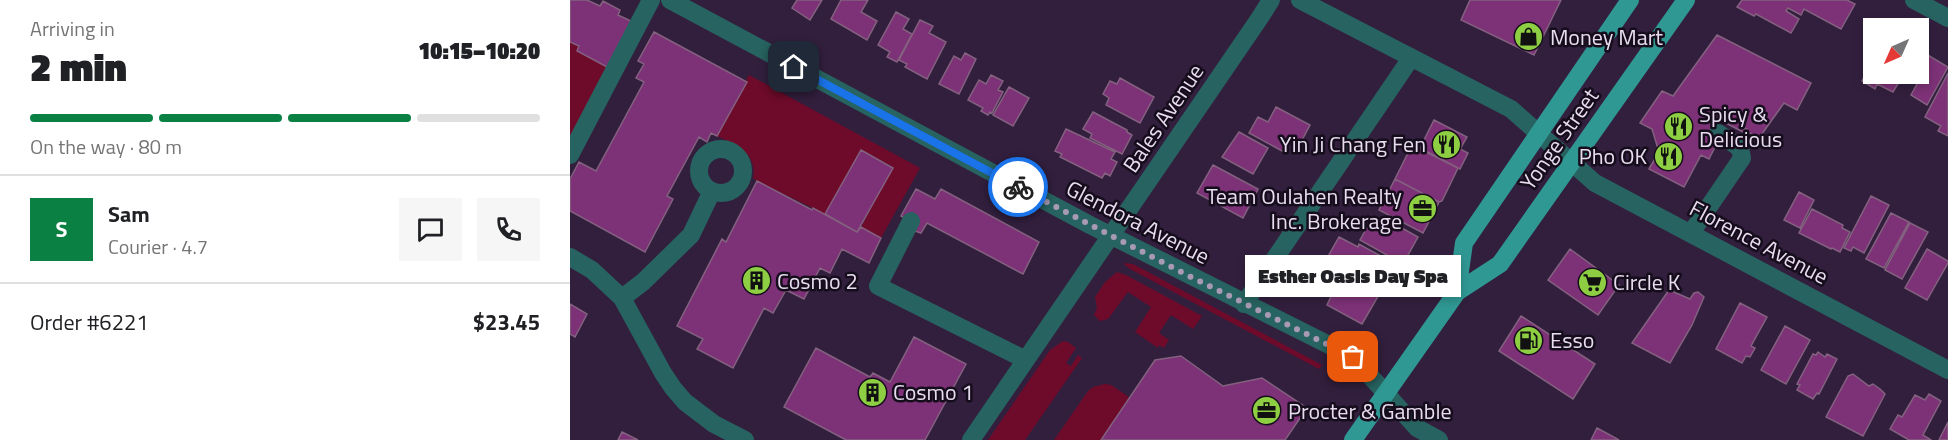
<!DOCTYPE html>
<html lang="en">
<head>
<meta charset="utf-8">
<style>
	body { margin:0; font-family:"Titillium Web",sans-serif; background:#f6f6f6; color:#202124; height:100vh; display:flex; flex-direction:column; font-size:22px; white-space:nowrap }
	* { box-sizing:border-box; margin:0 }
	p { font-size:20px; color:#757577 }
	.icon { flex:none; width:33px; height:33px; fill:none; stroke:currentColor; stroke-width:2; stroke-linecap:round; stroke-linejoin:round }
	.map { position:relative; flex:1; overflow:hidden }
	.sheet { display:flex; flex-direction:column; background:#fff; width:570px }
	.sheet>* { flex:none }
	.needle { width:39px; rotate:225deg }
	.tools { position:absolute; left:1293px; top:18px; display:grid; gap:12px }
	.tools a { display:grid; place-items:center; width:66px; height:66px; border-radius:0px; background:#fff; box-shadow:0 3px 9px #0003; font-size:30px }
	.pin { position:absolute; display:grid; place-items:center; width:51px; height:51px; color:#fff; margin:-26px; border-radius:12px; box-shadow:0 3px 9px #0006 }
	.courier { position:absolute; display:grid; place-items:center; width:60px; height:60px; margin:-30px; border:4px solid #1a73e8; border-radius:50%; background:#fff; color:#222; box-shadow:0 2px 8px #0007 }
	.bubble { position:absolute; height:42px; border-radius:0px; background:#fff; box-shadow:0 3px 9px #0003; font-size:20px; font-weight:800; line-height:42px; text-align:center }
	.summary em { font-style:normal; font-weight:800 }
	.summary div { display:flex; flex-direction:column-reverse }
	.summary { display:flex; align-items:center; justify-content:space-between; height:102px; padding:0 30px }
	h1 { font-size:39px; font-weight:800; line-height:45px }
	.bar { display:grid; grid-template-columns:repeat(4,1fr); gap:9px 6px; align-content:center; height:72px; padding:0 30px }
	.bar i { height:8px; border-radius:4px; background:#e0e0e0 }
	.bar .active { background:#0b8043 }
	.bar p { grid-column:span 4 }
	.line { display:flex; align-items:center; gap:15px; padding:0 30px; border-top:2px solid #e0e0e0 }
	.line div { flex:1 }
	.round { display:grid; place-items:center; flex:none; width:63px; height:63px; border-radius:0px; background:#f6f6f6 }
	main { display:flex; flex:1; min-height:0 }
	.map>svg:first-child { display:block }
	.green { fill:#6f0b2a }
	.building { fill:#7d3277; stroke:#83617f; stroke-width:1.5 }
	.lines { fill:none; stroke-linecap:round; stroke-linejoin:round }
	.minor { stroke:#276360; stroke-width:18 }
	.major { stroke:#309893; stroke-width:18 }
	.done { stroke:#a89ab2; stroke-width:6; stroke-dasharray:0 10.8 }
	.route { stroke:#1a73e8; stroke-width:8 }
	.labels { text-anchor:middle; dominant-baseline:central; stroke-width:5; stroke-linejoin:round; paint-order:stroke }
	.poi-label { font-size:22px; fill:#e8dcf0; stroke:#150d1b; text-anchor:start }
	.street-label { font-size:22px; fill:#e8dcf0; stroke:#150d1b }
</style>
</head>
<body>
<main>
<section class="sheet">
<div class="summary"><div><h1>2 min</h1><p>Arriving in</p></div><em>10:15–10:20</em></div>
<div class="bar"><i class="active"></i><i class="active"></i><i class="active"></i><i></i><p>On the way · 80 m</p></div>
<div class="line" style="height:108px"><b class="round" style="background:#0b8043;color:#fff">S</b><div><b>Sam</b><p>Courier · 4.7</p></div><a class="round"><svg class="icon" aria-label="chat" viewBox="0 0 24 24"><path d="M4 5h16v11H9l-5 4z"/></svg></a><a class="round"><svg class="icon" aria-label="phone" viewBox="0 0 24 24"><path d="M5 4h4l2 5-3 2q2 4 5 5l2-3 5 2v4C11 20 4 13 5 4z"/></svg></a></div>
<div class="line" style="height:78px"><div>Order #6221</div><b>$23.45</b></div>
</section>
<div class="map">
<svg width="1378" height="440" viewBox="0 0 1378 440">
	<rect width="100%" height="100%" fill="#321f3e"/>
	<path class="green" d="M0,42L9,46L7,51L37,67L0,140Z
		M179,75L350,168L311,238L291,227L323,167L291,150L255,214L187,181L183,178C188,153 165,145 147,136Z
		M553,263L563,264L752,365L749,369L560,269Z
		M547,272L556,275L632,316L623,329L601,315L589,333L599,340L594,348L589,345L588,348L565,332L581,307L558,292L538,319L530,321L524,315L527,308L525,297L535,282Z
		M493,341L498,342L506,348L496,363L501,366L508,355L512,358L455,440H418L480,350Z
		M535,384L541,385L559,397L531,440H484L518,391L523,387Z"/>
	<path class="building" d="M0,0H17L30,6L33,1L50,10L48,15L61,21L37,67L7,51L9,46L0,42Z
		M227,0H252L240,20L222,8Z
		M271,0H298L291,12L307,21L297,40L261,19Z
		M900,0H991L964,55L891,20Z
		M1172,0H1277L1285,4L1271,29L1234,9L1231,15L1218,8L1216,11L1229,19L1221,33L1186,14L1184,16L1167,7Z
		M326,12L339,19L333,29L342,34L327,62L317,57L320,52L308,45Z
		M350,20L363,26L359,33L376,42L357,79L335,67L337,64L329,60Z
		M84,32L177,82L147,136L141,133L137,142L129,137L97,196L103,199L75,252L0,211V179L9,162L26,171L74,82L66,78L74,64L68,61Z
		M1147,35L1241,83L1227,110L1214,103L1189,138L1176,131L1177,129L1175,128L1173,132L1150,120L1141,137L1148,141L1139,159L1131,155L1114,187L1079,169L1089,152L1082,129L1070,123L1092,91L1103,96Z
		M395,53L406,59L389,94L369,84L384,56L391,60Z
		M1356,54L1378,67L1357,105L1341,95L1347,84L1342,81L1346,74H1348V68Z
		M1304,60V74H1334L1323,92L1307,84L1305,89L1292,81Z
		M1378,73V136L1368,131L1371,126L1355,117Z
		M421,75L433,81L428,90L433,92L422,113L420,112L418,115L411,111L413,108L398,100L409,80L416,84Z
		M550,78L584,97L570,123L536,105L539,98L533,94L540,81L547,84Z
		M439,87L459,98L443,126L423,115Z
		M706,107L740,125L731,142L723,137L714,152L679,133L688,117L698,122Z
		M523,112L557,130V132L562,135L552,154L520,138L522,134L513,129Z
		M864,120L897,137L890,149L898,153L890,169L850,148Z
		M496,129L545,152L541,159L547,162L540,176L535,173L532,178L490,157L492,154L485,151Z
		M669,132L698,148L683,174L652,157Z
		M842,145L888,168L872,201L869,202L825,179Z
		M291,150L323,168L287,232L255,214Z
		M643,165L688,189L673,218L627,193Z
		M825,179L869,202L853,233L809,210Z
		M187,181L242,210L243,208L287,232L291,227L311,238L299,263L272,249L260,273L250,268L234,299L216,290L203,313L194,308L163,368L127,349L133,339L107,326L152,239L156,242Z
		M346,189L365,199L371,189L469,242L453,274L357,223L351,233L345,231L348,225L331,216Z
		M1229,192L1244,200L1230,228L1214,220Z
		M1301,196L1319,205L1294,253L1283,247L1281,251L1274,248Z
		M1242,209L1273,225L1272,228L1280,232L1270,252L1262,248L1261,249L1229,233Z
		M1321,213L1339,222L1314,268L1296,259Z
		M823,223L848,237L833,264L790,240L799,224L817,233Z
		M1340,223L1358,232L1332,279L1315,270Z
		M769,237L788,247L789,244L827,265L812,292L756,260Z
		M1000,249L1049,285L1028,315L978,280Z
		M1357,249L1378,261V263L1357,300L1335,288Z
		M760,269L772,276L774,273L810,293L792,324L757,305L766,286L755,279Z
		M1099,290L1120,299L1124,293L1128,292L1134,297L1122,325L1100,363L1062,343Z
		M1170,303L1197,317L1181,346L1185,348L1180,357L1176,356L1172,363L1146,349Z
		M0,304L17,314L5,337L0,334Z
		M951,316L1025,364L1003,399L929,351Z
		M1215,326L1240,340L1216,384L1191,370Z
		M344,337L396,364L355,440H276L214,407L246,348L300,377L303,373L320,382Z
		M1248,352L1255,357L1257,354L1267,359L1249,394L1247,393L1243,399L1227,390L1230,385L1227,384L1243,354L1246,355Z
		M611,356L653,386L692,378L737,408L715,440H531L585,360Z
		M1283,374L1299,386L1303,384L1310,389L1315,394L1293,436L1256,417L1278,376Z
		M1359,394L1371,401L1353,435L1361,440H1339L1320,429L1328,415L1332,417L1345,395L1355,400Z
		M1378,422V440H1369Z
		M1027,428L1049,440H1021Z
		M52,432L68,440H48Z"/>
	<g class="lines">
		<path class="minor" d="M100,0L520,225L783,357L847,428L869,440
			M730,0L941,109L1025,183L1378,370
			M1344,0L1378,18
			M129 171a22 22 0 1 1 44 0a22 22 0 1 1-44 0Z
			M0,155L81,0
			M341,221L308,286L456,360
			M1121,233L1172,158L1170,148L1148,133
			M0,257L22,270L52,298L93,373L103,388L115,402L144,424L175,440
			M52,298L73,282L121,235L142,191
			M674,304L841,58
			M401,440L689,19L701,0"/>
		<path class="major" d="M887,292L894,243L1060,0
			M783,440L887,292L930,264L1116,0"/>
	</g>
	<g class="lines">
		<path class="done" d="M448,187L615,274L783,357"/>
		<path class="route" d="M224,67L448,187"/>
	</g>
	<defs>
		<symbol id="shop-disc" viewBox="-11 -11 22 22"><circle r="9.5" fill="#8ece43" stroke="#150d1b"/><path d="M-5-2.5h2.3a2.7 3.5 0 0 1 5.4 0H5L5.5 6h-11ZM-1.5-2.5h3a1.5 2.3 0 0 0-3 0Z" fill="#111"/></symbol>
		<symbol id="restaurant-disc" viewBox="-11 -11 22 22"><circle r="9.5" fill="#8ece43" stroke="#150d1b"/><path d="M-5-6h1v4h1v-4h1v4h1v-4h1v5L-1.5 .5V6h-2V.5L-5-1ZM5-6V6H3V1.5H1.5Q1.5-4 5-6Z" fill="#111"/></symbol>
		<symbol id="office-disc" viewBox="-11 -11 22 22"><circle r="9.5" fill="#8ece43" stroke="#150d1b"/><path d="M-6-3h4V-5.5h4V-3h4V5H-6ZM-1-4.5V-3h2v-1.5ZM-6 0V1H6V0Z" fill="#111"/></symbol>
		<symbol id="building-disc" viewBox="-11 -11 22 22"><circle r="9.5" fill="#8ece43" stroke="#150d1b"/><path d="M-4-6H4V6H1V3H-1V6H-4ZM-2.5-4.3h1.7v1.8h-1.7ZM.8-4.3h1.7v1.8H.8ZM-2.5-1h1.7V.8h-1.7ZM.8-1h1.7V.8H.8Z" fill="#111"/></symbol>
		<symbol id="supermarket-disc" viewBox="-11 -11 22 22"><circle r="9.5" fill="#8ece43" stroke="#150d1b"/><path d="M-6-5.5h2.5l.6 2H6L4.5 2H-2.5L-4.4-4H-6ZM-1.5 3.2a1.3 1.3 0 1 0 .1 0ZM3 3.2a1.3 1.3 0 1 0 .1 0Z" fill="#111"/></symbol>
		<symbol id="fuel-disc" viewBox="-11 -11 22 22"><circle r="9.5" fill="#8ece43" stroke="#150d1b"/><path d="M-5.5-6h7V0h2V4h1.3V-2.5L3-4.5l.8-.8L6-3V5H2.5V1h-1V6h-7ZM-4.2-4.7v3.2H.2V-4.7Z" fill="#111"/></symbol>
	</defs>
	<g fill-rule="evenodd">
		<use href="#shop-disc" x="942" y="20" width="33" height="33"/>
		<use href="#restaurant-disc" x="1092" y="110" width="33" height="33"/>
		<use href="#restaurant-disc" x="860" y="128" width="33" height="33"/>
		<use href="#restaurant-disc" x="1082" y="140" width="33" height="33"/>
		<use href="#office-disc" x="836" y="192" width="33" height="33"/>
		<use href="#building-disc" x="170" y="264" width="33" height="33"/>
		<use href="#supermarket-disc" x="1006" y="266" width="33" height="33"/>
		<use href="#fuel-disc" x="942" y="324" width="33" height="33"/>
		<use href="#building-disc" x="286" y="376" width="33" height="33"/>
		<use href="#office-disc" x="680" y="394" width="33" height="33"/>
	</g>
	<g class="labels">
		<g class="poi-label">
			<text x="980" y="37">Money Mart</text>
			<text x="1129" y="114">Spicy &amp;<tspan x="1129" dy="25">Delicious</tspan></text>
			<text x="856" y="144" text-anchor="end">Yin Ji Chang Fen</text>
			<text x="1077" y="156" text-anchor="end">Pho OK</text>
			<text x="832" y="196" text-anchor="end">Team Oulahen Realty<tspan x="832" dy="25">Inc. Brokerage</tspan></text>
			<text x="207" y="281">Cosmo 2</text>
			<text x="1043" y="282">Circle K</text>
			<text x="980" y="340">Esso</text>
			<text x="323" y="392">Cosmo 1</text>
			<text x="718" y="411">Procter &amp; Gamble</text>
		</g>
		<g class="street-label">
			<text transform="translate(593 118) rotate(-56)">Bales Avenue</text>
			<text transform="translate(989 139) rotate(-55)">Yonge Street</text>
			<text transform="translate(568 222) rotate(27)">Glendora Avenue</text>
			<text transform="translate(1189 242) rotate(28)">Florence Avenue</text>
		</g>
	</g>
</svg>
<div class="tools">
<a><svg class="needle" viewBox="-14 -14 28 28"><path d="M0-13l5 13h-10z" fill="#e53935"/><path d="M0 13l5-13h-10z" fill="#757577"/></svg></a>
</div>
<div class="pin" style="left:783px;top:357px;background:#ea580c"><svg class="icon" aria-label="bag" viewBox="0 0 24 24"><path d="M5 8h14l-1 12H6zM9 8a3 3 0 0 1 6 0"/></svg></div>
<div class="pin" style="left:224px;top:67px;background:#1f2937"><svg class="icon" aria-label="home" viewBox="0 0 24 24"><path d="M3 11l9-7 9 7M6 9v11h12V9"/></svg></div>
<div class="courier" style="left:448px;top:187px"><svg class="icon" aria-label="bike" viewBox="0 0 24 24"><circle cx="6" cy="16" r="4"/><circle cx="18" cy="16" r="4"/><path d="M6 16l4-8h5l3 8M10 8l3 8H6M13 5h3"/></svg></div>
<div class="bubble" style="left:675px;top:255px;width:216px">Esther Oasis Day Spa</div>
</div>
</main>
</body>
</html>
